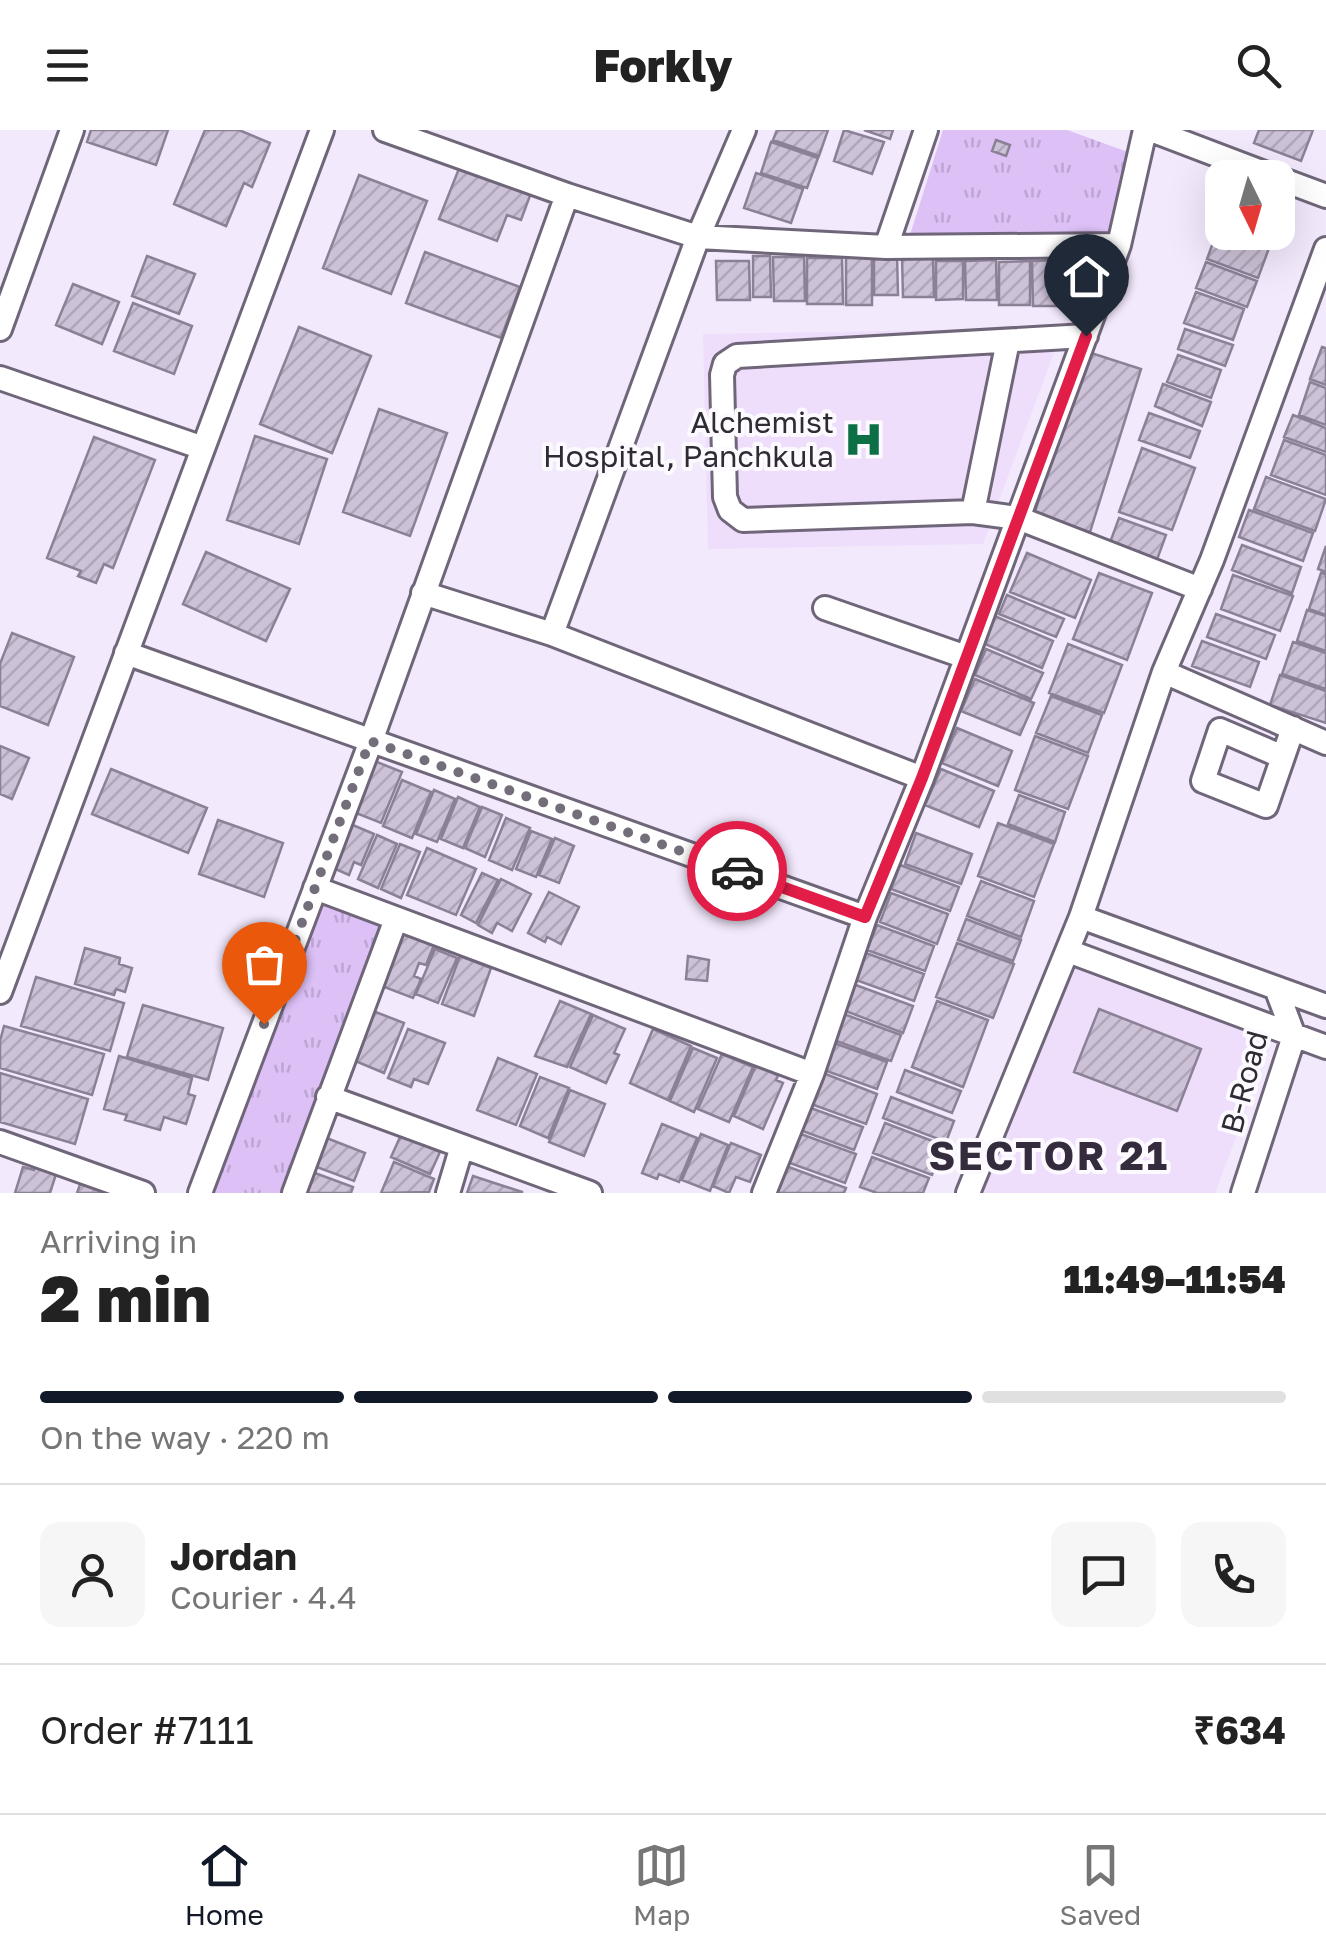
<!DOCTYPE html>
<html lang="en">
<head>
<meta charset="utf-8">
<style>
	body { margin:0; font-family:"Golos Text",sans-serif; background:#f6f6f6; color:#222; height:100vh; display:flex; flex-direction:column; font-size:38px; white-space:nowrap }
	* { box-sizing:border-box; margin:0 }
	p { font-size:32px; color:#767676 }
	.icon { flex:none; width:55px; height:55px; fill:none; stroke:currentColor; stroke-width:2; stroke-linecap:round; stroke-linejoin:round }
	.map { position:relative; height:1063px; overflow:hidden }
	.side { display:flex; flex-direction:column; background:#fff; flex:1 }
	.side>* { flex:none }
	.needle { width:65px; rotate:175deg }
	.fabs { position:absolute; left:1205px; top:30px; display:grid; gap:20px }
	.fabs a { display:grid; place-items:center; width:90px; height:90px; border-radius:20px; background:#fff; box-shadow:0 10px 40px #0002; font-size:50px }
	.pin { position:absolute; display:grid; place-items:center; width:85px; height:85px; color:#fff; margin:-102px -42px; border-radius:50% 50% 50% 0; rotate:-45deg; box-shadow:0 0 10px #0007 }
	.pin .icon { rotate:45deg }
	.courier { position:absolute; display:grid; place-items:center; width:100px; height:100px; margin:-50px; border:8px solid #e11d48; border-radius:50%; background:#fff; color:#222; box-shadow:0 2px 12px #0007 }
	.headline em { font-style:normal; font-weight:800 }
	.headline div { display:flex; flex-direction:column-reverse }
	.headline { display:flex; align-items:center; justify-content:space-between; height:170px; padding:0 40px }
	h1 { font-size:65px; font-weight:800; line-height:75px }
	.bar { display:grid; grid-template-columns:repeat(4,1fr); gap:15px 10px; align-content:center; height:120px; padding:0 40px }
	.bar i { height:12px; border-radius:8px; background:#e0e0e0 }
	.bar .active { background:#111827 }
	.bar p { grid-column:span 4 }
	.line { display:flex; align-items:center; gap:25px; padding:0 40px; border-top:2px solid #e0e0e0 }
	.line div { flex:1 }
	.round { display:grid; place-items:center; flex:none; width:105px; height:105px; border-radius:20px; background:#f6f6f6 }
	header { display:flex; justify-content:space-between; align-items:center; height:130px; padding:0 40px; background:#fff; font-size:45px; font-weight:800 }
	.menu { display:flex; justify-content:space-around; align-items:center; height:140px; border-top:2px solid #e0e0e0; background:#fff; font-size:28px; color:#767676 }
	.menu a { display:grid; justify-items:center; gap:5px }
	.menu .active { color:#111827 }
	.map>svg:first-child { display:block }
	.built { fill:#eedefc }
	.park { fill:url(#park-tufts) }
	.building { fill:url(#building-hatch); stroke:#8b8196; stroke-width:2.5 }
	.lines { fill:none; stroke-linecap:round; stroke-linejoin:round }
	.minor-casing { stroke:#70667a; stroke-width:28 }
	.minor { stroke:#fff; stroke-width:22 }
	.done { stroke:#736e7a; stroke-width:10; stroke-dasharray:0 18 }
	.route { stroke:#e11d48; stroke-width:12 }
	.labels { text-anchor:middle; dominant-baseline:central; stroke-width:8; stroke-linejoin:round; paint-order:stroke }
	.poi-label { font-size:30px; fill:#2f2b34; stroke:#fcfafe; text-anchor:end }
	.street-label { font-size:30px; fill:#2f2b34; stroke:#fcfafe }
	.district-label { font-size:40px; font-weight:bold; letter-spacing:2.5px; fill:#342b3c; stroke:#fcfafe }
</style>
</head>
<body>
<header><svg class="icon" aria-label="menu" viewBox="0 0 24 24"><path d="M4 6h16M4 12h16M4 18h16"/></svg>Forkly<svg class="icon" aria-label="search" viewBox="0 0 24 24"><circle cx="10" cy="10" r="6"/><path d="M15 15l6 6"/></svg></header>
<div class="map">
<svg width="1326" height="1063" viewBox="0 0 1326 1063">
	<defs>
		<pattern id="park-tufts" width="24" height="20" patternUnits="userSpaceOnUse" patternTransform="scale(2.5)"><rect width="24" height="20" fill="#dcc0f6"/><path d="M3 7l-1-3M5 7V3M7 7l1-3M15 17l-1-3M17 17v-4M19 17l1-3" fill="none" stroke="#bda5d4"/></pattern>
		<pattern id="building-hatch" width="6" height="6" patternUnits="userSpaceOnUse" patternTransform="scale(2.5)"><rect width="6" height="6" fill="#ccc1d7"/><path d="M-1 1l2-2M0 6l6-6M5 7l2-2" fill="none" stroke="#b0a6b9"/></pattern>
	</defs>
	<rect width="100%" height="100%" fill="#f2e9fc"/>
	<path class="built" d="M1063,198L983,414L708,419L703,204Z
		M1072,831L1260,900L1269,920L1215,1063H982Z"/>
	<path class="park" d="M943,0H1067L1136,25L1108,104L910,105Z
		M321,774L383,797L282,1063H213Z"/>
	<path class="building" d="M91,0H168L156,35L87,12Z
		M205,0H239L270,13L252,57L244,53L226,96L174,74Z
		M777,0H828L819,26L773,10Z
		M844,0L884,12L872,44L834,31Z
		M864,0H893L890,9Z
		M1259,0H1313L1301,31L1254,13Z
		M996,10L1010,15L1006,26L992,21Z
		M771,12L818,28L807,58L761,43Z
		M460,36L531,63L521,90L507,85L497,111L439,89Z
		M756,43L803,59L791,93L744,78Z
		M359,45L427,71L391,164L323,138Z
		M1218,99L1269,118L1258,148L1207,129Z
		M425,122L520,157L501,208L406,173Z
		M874,124H897L898,165H874Z
		M147,126L195,144L179,184L132,166Z
		M753,126H770L771,167H753Z
		M773,127H804L805,171H774Z
		M872,127V175H846V128Z
		M902,127H933L934,167H903Z
		M807,128H842L843,174H807Z
		M996,130L997,170H966L965,131Z
		M1061,130V176H1033L1032,131Z
		M716,131H749L750,170H717Z
		M936,131H963V169L936,170Z
		M1030,131V175H999V132Z
		M1206,132L1257,151L1247,177L1196,158Z
		M73,154L119,172L102,214L56,195Z
		M1196,162L1244,179L1233,210L1184,193Z
		M133,173L192,196L174,244L114,221Z
		M299,197L371,226L332,323L260,294Z
		M1185,199L1233,215L1225,236L1178,219Z
		M1322,217L1326,218V255L1310,249Z
		M1085,221L1141,239L1090,402L1034,385Z
		M1178,225L1221,240L1211,268L1167,252Z
		M1310,252L1326,258V295L1299,285Z
		M1163,254L1211,272L1202,296L1155,276Z
		M379,279L447,303L410,406L343,382Z
		M1149,283L1200,301L1190,328L1139,310Z
		M1293,285L1326,298V322L1284,307Z
		M255,306L327,329L299,414L227,390Z
		M94,307L155,330L113,438L104,434L96,453L78,446L81,441L47,428Z
		M1284,310L1326,325V365L1271,345Z
		M1142,318L1195,338L1172,400L1119,382Z
		M1266,347L1326,369L1315,401L1254,379Z
		M1249,380L1313,403L1303,431L1239,407Z
		M1119,388L1166,405L1155,435L1108,418Z
		M1242,415L1301,437L1292,463L1232,440Z
		M1326,416V442L1318,439Z
		M206,422L290,459L266,511L183,474Z
		M1027,423L1091,450L1075,488L1010,462Z
		M1099,443L1152,463L1127,530L1073,509Z
		M1321,443L1326,444V485L1309,479Z
		M1233,445L1293,466L1280,501L1221,479Z
		M1007,465L1064,489L1056,507L999,484Z
		M1307,480L1326,486V521L1297,511Z
		M990,484L1053,511L1042,538L978,511Z
		M1216,484L1275,505L1266,529L1207,507Z
		M12,503L74,527L48,595L0,576V534Z
		M1202,511L1259,532L1250,557L1192,536Z
		M1293,512L1326,523V559L1282,544Z
		M1068,514L1122,535L1104,583L1049,563Z
		M986,519L1043,543L1031,569L975,545Z
		M1280,545L1326,561V593L1270,575Z
		M975,549L1034,573L1020,605L961,581Z
		M1051,566L1102,585L1088,623L1036,603Z
		M957,598L1012,621L998,656L942,633Z
		M1035,606L1088,626L1068,679L1015,660Z
		M0,616L29,628L12,669L0,664Z
		M372,630L402,642L381,693L351,681Z
		M111,639L207,678L188,723L92,684Z
		M941,639L994,661L979,697L925,675Z
		M402,650L431,662L412,708L383,696Z
		M434,660L455,669L437,712L416,704Z
		M1019,665L1065,682L1055,712L1008,694Z
		M458,667L480,677L463,718L441,709Z
		M482,677L502,685L485,727L465,718Z
		M506,688L530,698L512,740L489,730Z
		M218,690L283,713L264,767L199,744Z
		M348,693L374,704L361,735L354,732L349,745L329,736Z
		M998,693L1054,714L1034,767L978,746Z
		M531,701L552,709L536,747L516,739Z
		M916,703L972,724L961,754L905,734Z
		M377,705L397,714L378,758L358,749Z
		M555,708L574,716L559,753L539,745Z
		M400,714L420,722L401,768L381,759Z
		M427,718L476,739L456,785L407,765Z
		M900,735L959,757L950,781L891,759Z
		M482,743L498,750L476,793L461,785Z
		M501,749L531,764L512,801L497,793L492,803L478,795Z
		M981,751L1034,771L1021,807L967,786Z
		M549,762L579,777L561,814L547,807L545,812L528,803Z
		M891,763L948,784L937,814L880,792Z
		M966,789L1021,810L1013,831L958,810Z
		M877,795L934,816L925,841L867,820Z
		M396,800L434,815L426,835L419,833L414,846L421,849L413,868L374,853Z
		M957,813L1014,834L993,888L936,867Z
		M85,818L120,828L119,834L132,838L125,862L116,859L114,865L75,854Z
		M435,819L457,828L438,873L416,864Z
		M866,823L924,844L914,871L856,850Z
		M460,826L491,838L474,886L442,874Z
		M688,826L709,830L707,851L686,849Z
		M36,847L124,873L110,921L21,896Z
		M853,854L913,876L903,903L843,880Z
		M560,871L591,884L567,937L535,926Z
		M937,871L988,890L963,957L912,937Z
		M143,875L223,898L208,950L127,927Z
		M1099,879L1201,919L1177,981L1074,942Z
		M373,881L404,893L384,943L353,930Z
		M841,883L901,905L891,931L831,909Z
		M593,885L625,899L614,923L619,925L606,953L570,937Z
		M4,896L104,924L92,965L0,938V911Z
		M408,899L445,913L428,954L414,949L411,957L388,948Z
		M653,899L691,916L668,970L630,953Z
		M831,912L887,932L877,959L821,939Z
		M693,918L717,928L694,982L670,971Z
		M722,924L753,937L729,992L698,979Z
		M119,926L192,948L188,964L195,966L186,994L164,987L160,1000L125,990L127,985L104,979Z
		M498,928L537,944L516,995L477,980Z
		M756,935L777,945L780,941L776,950L783,953L763,999L734,986Z
		M905,940L961,961L952,983L897,962Z
		M0,943L88,969L75,1014L0,992Z
		M823,943L877,964L866,994L811,974Z
		M540,947L569,958L548,1008L520,996Z
		M570,960L605,974L584,1026L549,1012Z
		M891,967L954,991L946,1012L883,988Z
		M808,977L863,997L854,1020L800,1000Z
		M885,993L943,1015L932,1045L873,1023Z
		M662,994L697,1008L679,1052L659,1044L657,1049L642,1043Z
		M798,1003L856,1024L845,1053L787,1032Z
		M701,1004L728,1015L710,1061L682,1050Z
		M401,1005L440,1022L430,1044L391,1027Z
		M324,1007L365,1023L354,1051L314,1036Z
		M731,1013L761,1025L750,1052L736,1047L729,1063L713,1056Z
		M872,1027L929,1048L923,1063H877L860,1057Z
		M394,1032L434,1049L429,1062L381,1063Z
		M36,1035L57,1041L50,1063H15L23,1037L34,1040Z
		M786,1036L846,1058L844,1063H776Z
		M315,1043L353,1057L351,1063H307Z
		M473,1046L522,1062V1063H467Z
		M82,1049L111,1063H77Z"/>
	<g class="lines">
		<defs>
			<path id="minor" d="M385,0L567,65L698,107L886,117L1119,115
				M1151,0L1277,48
				M1278,48L1326,66
				M886,117L926,0
				M0,199L72,0
				M1086,206L737,226L725,234L722,245L725,367L730,380L743,390L973,382L1018,388L1200,459
				M0,248L203,318
				M973,382L1008,211
				M423,463L552,504L922,648
				M825,478L966,527
				M552,504L698,107L744,0
				M126,523L865,787
				M1164,542L1326,613
				M1283,627L1220,600L1203,651L1266,676L1293,598
				M315,758L812,944
				M1081,787L1326,876
				M1068,821L1326,917
				M0,862L322,0
				M328,967L590,1063
				M0,1012L143,1063
				M200,1063L371,611L567,65
				M294,1063L396,789
				M448,1063L462,1016
				M764,1063L812,944L865,787L922,648L1119,115L1145,0
				M968,1063L1081,787L1164,542L1212,430L1326,119
				M1243,1063L1294,906L1276,858"/>
		</defs>
		<use href="#minor" class="minor-casing"/>
		<use href="#minor" class="minor"/>
	</g>
	<g class="lines">
		<path class="done" d="M264,894L370,611L737,741"/>
		<path class="route" d="M737,741L865,787L922,648L1086,206"/>
	</g>
	<defs>
		<symbol id="hospital-bare" viewBox="-9 -9 18 18"><path d="M-5-5h3v3.5h4V-5h3V5h-3V1.5h-4V5h-3Z" fill="#0d6f46" stroke="#fcfafe" stroke-width="2.5" paint-order="stroke"/></symbol>
	</defs>
	<g fill-rule="evenodd">
		<use href="#hospital-bare" x="836" y="282" width="55" height="55"/>
	</g>
	<g class="labels">
		<g class="poi-label">
			<text x="834" y="292">Alchemist<tspan x="834" dy="34">Hospital, Panchkula</tspan></text>
		</g>
		<g class="street-label">
			<text transform="translate(1244 952) rotate(-75)">B-Road</text>
		</g>
		<g class="district-label">
			<text x="1049" y="1025">SECTOR 21</text>
		</g>
	</g>
</svg>
<div class="fabs">
<a><svg class="needle" viewBox="-14 -14 28 28"><path d="M0-13l5 13h-10z" fill="#e53935"/><path d="M0 13l5-13h-10z" fill="#767676"/></svg></a>
</div>
<div class="pin" style="left:264px;top:894px;background:#ea580c"><svg class="icon" aria-label="bag" viewBox="0 0 24 24"><path d="M5 8h14l-1 12H6zM9 8a3 3 0 0 1 6 0"/></svg></div>
<div class="pin" style="left:1086px;top:206px;background:#1f2937"><svg class="icon" aria-label="home" viewBox="0 0 24 24"><path d="M3 11l9-7 9 7M6 9v11h12V9"/></svg></div>
<div class="courier" style="left:737px;top:741px"><svg class="icon" aria-label="car" viewBox="0 0 24 24"><path d="M5 17H2v-5l4-1 3-4h7l3 4 3 1v5h-3M9 17h6M6 11h13"/><circle cx="7" cy="17" r="2"/><circle cx="17" cy="17" r="2"/></svg></div>
</div>
<section class="side">
<div class="headline"><div><h1>2 min</h1><p>Arriving in</p></div><em>11:49–11:54</em></div>
<div class="bar"><i class="active"></i><i class="active"></i><i class="active"></i><i></i><p>On the way · 220 m</p></div>
<div class="line" style="height:180px"><a class="round"><svg class="icon" aria-label="person" viewBox="0 0 24 24"><circle cx="12" cy="8" r="4"/><path d="M4 21q1-7 8-7t8 7"/></svg></a><div><b>Jordan</b><p>Courier · 4.4</p></div><a class="round"><svg class="icon" aria-label="chat" viewBox="0 0 24 24"><path d="M4 5h16v11H9l-5 4z"/></svg></a><a class="round"><svg class="icon" aria-label="phone" viewBox="0 0 24 24"><path d="M5 4h4l2 5-3 2q2 4 5 5l2-3 5 2v4C11 20 4 13 5 4z"/></svg></a></div>
<div class="line" style="height:130px"><div>Order #7111</div><b>₹634</b></div>
</section>
<nav class="menu">
<a class="active"><svg class="icon" aria-label="home" viewBox="0 0 24 24"><path d="M3 11l9-7 9 7M6 9v11h12V9"/></svg>Home</a>
<a><svg class="icon" aria-label="map" viewBox="0 0 24 24"><path d="M3 6l6-2 6 2 6-2v14l-6 2-6-2-6 2zM9 4v14M15 6v14"/></svg>Map</a>
<a><svg class="icon" aria-label="saved" viewBox="0 0 24 24"><path d="M7 4h10v16l-5-4-5 4z"/></svg>Saved</a>
</nav>
</body>
</html>
